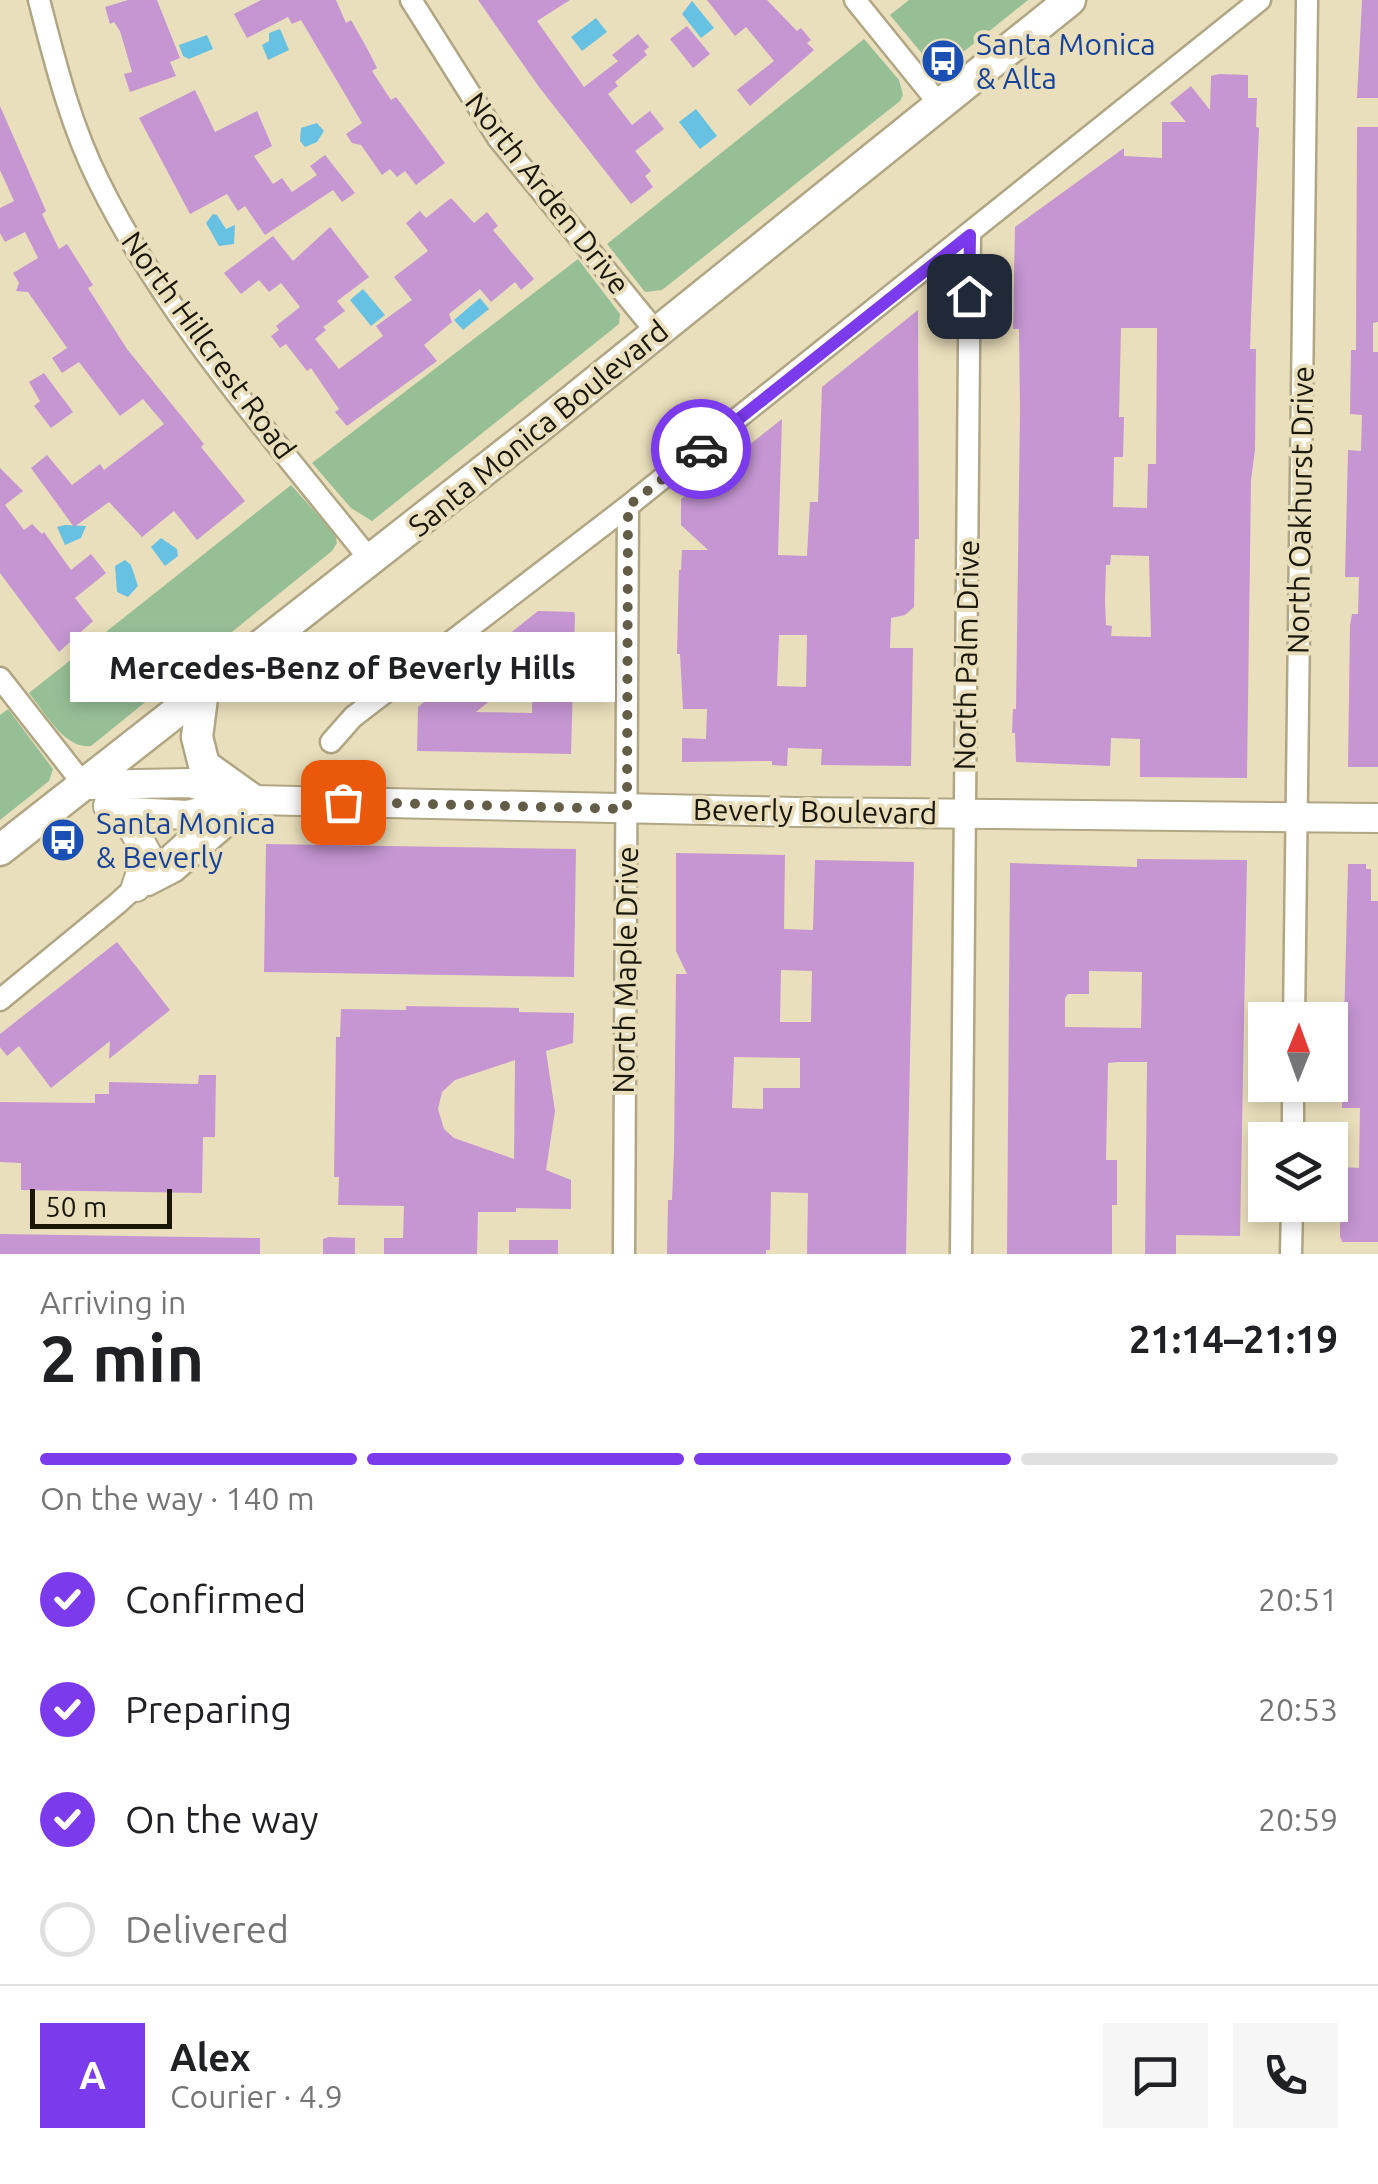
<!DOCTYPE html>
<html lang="en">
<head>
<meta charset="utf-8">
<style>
	body { margin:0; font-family:Ubuntu,sans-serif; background:#f6f6f6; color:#202124; height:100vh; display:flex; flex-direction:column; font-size:38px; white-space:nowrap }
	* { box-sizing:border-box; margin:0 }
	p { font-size:32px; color:#757577 }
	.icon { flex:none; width:55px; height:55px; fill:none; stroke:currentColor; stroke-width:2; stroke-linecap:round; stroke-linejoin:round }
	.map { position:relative; height:1254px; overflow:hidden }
	.side { display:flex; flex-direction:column; background:#fff; flex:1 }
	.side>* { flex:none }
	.needle { width:65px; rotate:1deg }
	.tools { position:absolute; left:1248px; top:1002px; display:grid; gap:20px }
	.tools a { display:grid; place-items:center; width:100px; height:100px; border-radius:0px; background:#fff; box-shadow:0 5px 15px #0003; font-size:50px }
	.scale { position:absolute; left:30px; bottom:25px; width:142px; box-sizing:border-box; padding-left:10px; border:5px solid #1a170a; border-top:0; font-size:28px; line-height:35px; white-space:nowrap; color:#1a170a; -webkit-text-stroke:8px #eadfbc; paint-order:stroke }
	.pin { position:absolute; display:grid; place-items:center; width:85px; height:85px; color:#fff; margin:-42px; border-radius:20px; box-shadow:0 5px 15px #0006 }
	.courier { position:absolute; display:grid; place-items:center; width:100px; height:100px; margin:-50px; border:8px solid #7c3aed; border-radius:50%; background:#fff; color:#222; box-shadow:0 2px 12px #0007 }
	.bubble { position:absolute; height:70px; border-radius:0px; background:#fff; box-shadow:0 5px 15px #0003; font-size:32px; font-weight:700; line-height:70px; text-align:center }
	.head em { font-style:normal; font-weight:700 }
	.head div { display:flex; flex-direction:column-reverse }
	.head { display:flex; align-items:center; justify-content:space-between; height:170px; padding:0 40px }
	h1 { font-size:65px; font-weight:700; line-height:75px }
	.bar { display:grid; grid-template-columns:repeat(4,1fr); gap:15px 10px; align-content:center; height:120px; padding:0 40px }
	.bar i { height:12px; border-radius:8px; background:#e0e0e0 }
	.bar .current { background:#7c3aed }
	.bar p { grid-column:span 4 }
	.line { display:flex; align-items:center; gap:25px; padding:0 40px; border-top:2px solid #e0e0e0 }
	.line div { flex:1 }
	.round { display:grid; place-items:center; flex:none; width:105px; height:105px; border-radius:0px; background:#f6f6f6 }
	ol { padding:0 40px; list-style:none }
	li { display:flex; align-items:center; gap:30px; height:110px }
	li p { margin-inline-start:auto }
	li .icon { padding:10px; border-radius:50%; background:#7c3aed; color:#fff; stroke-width:4 }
	li:last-child { color:#757577 }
	li i { width:55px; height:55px; border:5px solid #e0e0e0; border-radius:50% }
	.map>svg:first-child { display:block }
	.green { fill:#97bf96 }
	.water { fill:#67c1e2 }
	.building { fill:#c596d2; fill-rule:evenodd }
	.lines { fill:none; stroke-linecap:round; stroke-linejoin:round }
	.minor-casing { stroke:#b0a684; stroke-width:25 }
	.secondary-casing { stroke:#b0a684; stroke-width:32 }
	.primary-casing { stroke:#b0a684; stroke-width:35 }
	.minor { stroke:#fff; stroke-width:20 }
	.secondary { stroke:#fff; stroke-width:28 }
	.primary { stroke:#fff; stroke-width:30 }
	.done { stroke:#635d48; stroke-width:10; stroke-dasharray:0 18 }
	.route { stroke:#7c3aed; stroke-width:12 }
	.labels { text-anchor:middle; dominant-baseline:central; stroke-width:8; stroke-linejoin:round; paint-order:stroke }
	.transit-label { font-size:30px; fill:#164399; stroke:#eadfbc; text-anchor:start }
	.street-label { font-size:30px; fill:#1a170a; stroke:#eadfbc }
</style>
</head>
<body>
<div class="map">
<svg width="1378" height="1254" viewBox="0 0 1378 1254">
	<rect width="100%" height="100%" fill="#eadfbc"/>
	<path class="green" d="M909,0H1028L947,65L934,68L890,15Z
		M864,39L899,80L903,95L900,101L662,290L645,292L607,244Z
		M578,259L620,314L619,324L372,521L351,508L312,463Z
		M291,485L335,534L337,543L332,551L91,746C65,750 44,711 29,693Z
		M8,709L53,769L49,781L0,820V715Z"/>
	<path class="water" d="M692,1L714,28L701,38L682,14Z
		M596,18L607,32L582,51L571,37Z
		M280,29L289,50L268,60L262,45L269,41V33Z
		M207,35L213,49L189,59L183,56L179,45Z
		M696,109L717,136L700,149L679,122Z
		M317,123L324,131L317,142L305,147L300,141L301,128Z
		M213,214L217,215L226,229L235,225L234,244L219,246L206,223Z
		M363,289L385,315L371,326L350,300Z
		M480,298L489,309L463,330L454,320Z
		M65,525L86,526L81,538L65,545L57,527Z
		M161,538L177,549L178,556L165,566L151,547Z
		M125,560L131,565L138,586L128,597L117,592L115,566Z"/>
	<path class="building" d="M128,0H157L180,58L170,62L176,76L130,92L124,74L132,72L120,31L114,22L110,24L105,7Z
		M261,0H336L346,23L351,20L368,50L377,68L372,71L391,100L396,97L445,163L416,185L405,171L397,177L390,169L382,175L361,145L352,143L346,134L362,123L301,20L292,24L288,17L247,38L234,14Z
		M478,0H570L537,21L584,87L618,61L612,55L638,34L649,47L644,51L647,55L615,82L618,86L608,94L632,125L650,111L664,129L635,151L651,171L645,176L653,187L631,204L539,87Z
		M707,0H767L797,31L801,28L811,40L807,43L814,50L750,106L737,90L774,61L746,27L735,36Z
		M1362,0H1378V98H1357Z
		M687,26L710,54L693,68L670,39Z
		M1219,74L1248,75V98H1257L1256,127L1259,128L1251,318L1250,349H1256L1255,450L1251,480L1247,778L1140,777V739L1111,738L1110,766L1016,762L1015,733H1012L1013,709H1016L1020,410L1019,329H1013L1015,227L1124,148V156L1162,158V122H1186L1170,103L1191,86L1210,110L1211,76ZM1121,328H1157L1156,464H1148L1147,508L1113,507L1114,457H1123L1124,417H1119ZM1111,555L1149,556L1151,637L1111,636L1112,626L1106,625L1105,600L1106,565H1110Z
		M195,90L215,132L257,111L272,146L254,156L273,184L282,178L292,192L317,175L310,166L325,155L355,193L342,202L333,190L265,235L245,206L238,211L227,194L190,214L139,118Z
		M0,106L46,211L42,214L59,249L67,244L93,285L88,288L127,349L204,444L201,447L245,501L197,540L174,511L142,537L109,502L74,527L31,468L47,455L72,485L100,464L104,470L164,424L143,399L120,416L79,362L62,373L52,358L67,348L28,292L16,291L19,283L13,273L38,258L25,232L5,242L0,233V208L14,201L0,170Z
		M1357,127H1378V322L1373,323V352H1378V767H1348L1350,625L1352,614H1358L1359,577H1345L1348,450L1361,451L1362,415L1350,414L1351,350H1356Z
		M451,198L474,223L487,212L498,226L493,230L534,279L521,290L515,282L491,302L480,289L449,314L452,322L424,345L437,361L347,426L335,412L339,409L311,368L307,371L286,344L280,348L271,336L279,330L276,326L300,307L281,283L269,292L259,280L241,294L224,273L273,236L293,261L330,227L369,277L337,301L345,311L323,327L326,330L315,339L339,369L383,336L376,326L412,300L394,277L428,251L406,223L420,211L426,218Z
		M918,310L919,539H915L914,607L905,615L891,618L890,648H913L911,766L821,765L822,749L788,748L787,766L772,765V761L682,762V738L706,739L707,709H683L680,654H677L679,570H681L682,550H708L681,525V499L782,419L778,555L807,556L810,502H818L822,387ZM779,635H807L806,687L777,686Z
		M44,373L73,412L51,428L34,406L40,401L29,382Z
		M0,468L23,491L5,505L24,530L32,524L42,534L44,532L71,570L91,554L106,573L75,598L93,621L59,652L0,573Z
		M538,611L574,612L575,615L571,754L417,751L418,707ZM533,666L532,713L476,712Z
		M266,844L576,849L574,977L264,972Z
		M676,853L785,855L784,929L813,930L815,860L914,862L906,1254H807L808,1193L771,1192L770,1250H766V1254H667L668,1200H672L674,1152L676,974H687L676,951ZM781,970L812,971L811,1022H780ZM734,1057L800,1058V1088H763V1109L732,1108Z
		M1137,859L1247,860L1240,1236L1176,1235V1254H1145L1147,1062H1118L1108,1063L1106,1160H1117V1205H1112V1254H1007L1010,863L1137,867ZM1089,971L1142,972L1141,1028L1065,1027V998L1068,994H1089Z
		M1348,864H1366V869H1371V901H1378V1242H1342L1340,1236V1174L1342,1167L1359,1168L1360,1108H1342Z
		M117,942L170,1010L109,1059L110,1041L51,1088L19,1046L7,1056L0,1047V1034Z
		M406,1006L519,1008V1012L574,1013L573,1043L546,1051L555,1111L546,1170L571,1180V1209L516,1208V1212H478L477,1254H384V1238H403L404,1206L338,1205L339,1177H334L336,1037H340L341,1009L406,1010ZM515,1060L514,1159L454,1138L444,1129L438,1109L442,1092L455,1080Z
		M199,1075H216L215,1137H203L202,1193L21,1190V1163L0,1162V1102L95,1103V1094H109V1082L198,1084Z
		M0,1234L260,1238V1254H0Z
		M329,1237L355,1238V1254H323V1239Z
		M509,1240H558V1254H509Z"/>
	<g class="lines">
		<defs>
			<path id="minor" d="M39,0C55,62 70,124 99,182C166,318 277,443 371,561
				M411,0L498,138L657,333
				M855,0L940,105
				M0,678L84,785
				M331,742L353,717L628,506L1260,0
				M148,885L175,871L231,822
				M0,1000L118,903L189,838L236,810
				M1294,1020L1307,0
				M1293,1140V1085
				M624,1254L628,506
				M961,1254L970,235
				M1291,1254L1292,1205"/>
			<path id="secondary" d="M84,785L190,783L253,800L797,812L1378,818
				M108,806L132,827L147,854L136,887
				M114,811L187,815L246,802"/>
			<path id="primary" d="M203,690L197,737L204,765L253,800
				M0,850L538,428L1070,0"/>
		</defs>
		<use href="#minor" class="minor-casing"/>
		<use href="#secondary" class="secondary-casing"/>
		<use href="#primary" class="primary-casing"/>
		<use href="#minor" class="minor"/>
		<use href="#secondary" class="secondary"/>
		<use href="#primary" class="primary"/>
	</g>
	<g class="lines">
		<path class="done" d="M343,802L627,809L628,506L701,449"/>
		<path class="route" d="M701,449L970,235L969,296"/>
	</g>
	<defs>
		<symbol id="bus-disc" viewBox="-11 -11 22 22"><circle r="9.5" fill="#1a4fb4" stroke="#eadfbc"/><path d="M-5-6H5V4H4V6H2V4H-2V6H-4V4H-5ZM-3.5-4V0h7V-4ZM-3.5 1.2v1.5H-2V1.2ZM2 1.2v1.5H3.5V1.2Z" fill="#fff"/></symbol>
	</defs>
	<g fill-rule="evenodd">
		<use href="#bus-disc" x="918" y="36" width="50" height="50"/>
		<use href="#bus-disc" x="38" y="815" width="50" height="50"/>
	</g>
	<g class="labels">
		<g class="transit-label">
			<text x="976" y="44">Santa Monica<tspan x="976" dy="34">&amp; Alta</tspan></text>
			<text x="96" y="823">Santa Monica<tspan x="96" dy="34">&amp; Beverly</tspan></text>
		</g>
		<g class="street-label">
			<text transform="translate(548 193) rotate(52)">North Arden Drive</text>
			<text transform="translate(209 345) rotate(54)">North Hillcrest Road</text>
			<text transform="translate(538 428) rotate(-39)">Santa Monica Boulevard</text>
			<text transform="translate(1300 510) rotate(-89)">North Oakhurst Drive</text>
			<text transform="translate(966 655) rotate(-89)">North Palm Drive</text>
			<text transform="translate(815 811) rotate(1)">Beverly Boulevard</text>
			<text transform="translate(625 970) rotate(-89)">North Maple Drive</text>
		</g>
	</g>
</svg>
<div class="tools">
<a><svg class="needle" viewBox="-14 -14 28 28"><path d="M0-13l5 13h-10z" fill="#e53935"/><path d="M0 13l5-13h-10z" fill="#757577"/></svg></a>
<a><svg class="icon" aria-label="layers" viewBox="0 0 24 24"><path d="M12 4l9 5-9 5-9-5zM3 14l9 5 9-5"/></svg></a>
</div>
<div class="scale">50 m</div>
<div class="pin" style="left:343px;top:802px;background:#ea580c"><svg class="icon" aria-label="bag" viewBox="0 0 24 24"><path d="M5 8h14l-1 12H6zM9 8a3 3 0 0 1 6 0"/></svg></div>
<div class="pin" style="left:969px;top:296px;background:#1f2937"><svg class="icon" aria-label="home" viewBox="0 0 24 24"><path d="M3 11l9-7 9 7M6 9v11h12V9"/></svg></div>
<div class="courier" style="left:701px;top:449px"><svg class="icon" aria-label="car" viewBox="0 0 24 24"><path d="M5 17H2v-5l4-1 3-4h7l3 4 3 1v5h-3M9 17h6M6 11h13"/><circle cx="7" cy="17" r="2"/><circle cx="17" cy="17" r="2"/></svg></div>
<div class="bubble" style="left:70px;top:632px;width:545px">Mercedes-Benz of Beverly Hills</div>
</div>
<section class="side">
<div class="head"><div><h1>2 min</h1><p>Arriving in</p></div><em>21:14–21:19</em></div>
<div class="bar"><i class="current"></i><i class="current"></i><i class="current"></i><i></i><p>On the way · 140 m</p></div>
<ol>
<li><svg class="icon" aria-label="check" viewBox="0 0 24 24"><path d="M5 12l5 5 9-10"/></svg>Confirmed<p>20:51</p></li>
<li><svg class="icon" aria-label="check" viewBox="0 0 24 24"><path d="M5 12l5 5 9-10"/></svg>Preparing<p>20:53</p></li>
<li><svg class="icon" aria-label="check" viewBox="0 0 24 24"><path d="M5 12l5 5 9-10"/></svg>On the way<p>20:59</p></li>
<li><i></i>Delivered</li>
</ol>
<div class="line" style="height:180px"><b class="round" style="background:#7c3aed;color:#fff">A</b><div><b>Alex</b><p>Courier · 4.9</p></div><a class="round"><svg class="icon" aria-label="chat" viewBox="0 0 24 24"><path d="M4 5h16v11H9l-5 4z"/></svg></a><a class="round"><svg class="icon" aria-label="phone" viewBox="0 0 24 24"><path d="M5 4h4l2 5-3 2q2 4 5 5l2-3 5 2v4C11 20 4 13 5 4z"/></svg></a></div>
</section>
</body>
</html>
